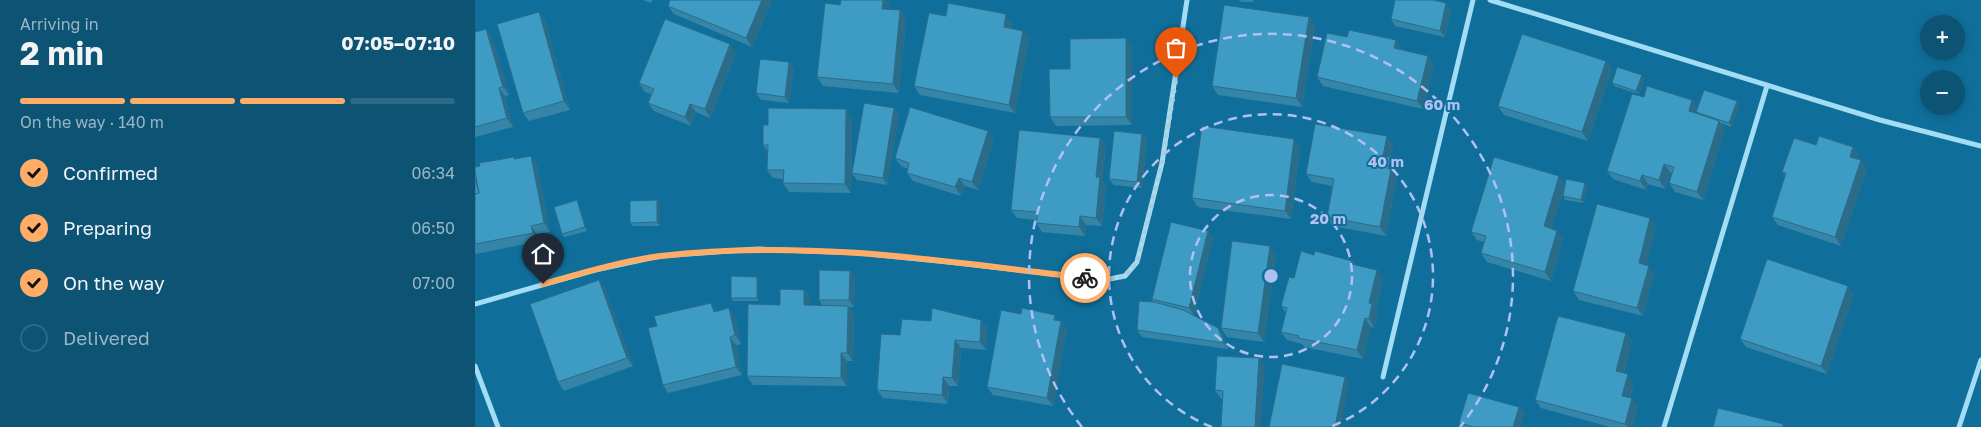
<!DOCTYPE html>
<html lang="en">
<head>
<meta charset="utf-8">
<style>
	body { margin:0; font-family:"Golos Text",sans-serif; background:#155979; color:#f1f3f6; height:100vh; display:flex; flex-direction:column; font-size:19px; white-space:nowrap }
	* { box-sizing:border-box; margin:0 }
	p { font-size:16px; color:#9ab6c5 }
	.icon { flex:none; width:28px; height:28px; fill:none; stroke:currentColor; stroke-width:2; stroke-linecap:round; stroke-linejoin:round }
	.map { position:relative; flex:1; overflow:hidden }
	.details { display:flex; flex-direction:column; background:#0c5374; width:475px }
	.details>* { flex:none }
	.tools { position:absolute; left:1445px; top:15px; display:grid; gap:10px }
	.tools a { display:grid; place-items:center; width:45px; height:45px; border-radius:50%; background:#0c5374; box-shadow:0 2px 8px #0003; font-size:25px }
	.pin { position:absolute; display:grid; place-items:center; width:42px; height:42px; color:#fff; margin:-51px -21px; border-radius:50% 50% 50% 0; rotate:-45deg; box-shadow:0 0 5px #0007 }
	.pin .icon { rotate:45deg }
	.courier { position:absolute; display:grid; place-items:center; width:50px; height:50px; margin:-25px; border:4px solid #ffac66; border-radius:50%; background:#fff; color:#222; box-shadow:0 1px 6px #0007 }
	.overview em { font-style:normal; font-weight:700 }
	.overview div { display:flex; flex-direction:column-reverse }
	.overview { display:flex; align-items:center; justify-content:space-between; height:85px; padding:0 20px }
	h1 { font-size:32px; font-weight:700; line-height:38px }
	.bar { display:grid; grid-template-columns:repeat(4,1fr); gap:8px 5px; align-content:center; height:60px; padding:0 20px }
	.bar i { height:6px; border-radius:4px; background:#2c6986 }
	.bar .selected { background:#ffac66 }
	.bar p { grid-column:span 4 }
	ol { padding:0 20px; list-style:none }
	li { display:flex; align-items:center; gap:15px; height:55px }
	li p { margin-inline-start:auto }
	li .icon { padding:5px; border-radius:50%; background:#ffac66; color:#111; stroke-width:4 }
	li:last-child { color:#9ab6c5 }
	li i { width:28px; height:28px; border:2px solid #2c6986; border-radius:50% }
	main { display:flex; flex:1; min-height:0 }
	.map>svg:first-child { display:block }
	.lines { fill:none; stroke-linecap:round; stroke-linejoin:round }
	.street { stroke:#a3dcf5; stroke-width:5 }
	.wall { fill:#3585a9 }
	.shaded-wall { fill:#2b6c89 }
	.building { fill:#3e9bc4; stroke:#2b6c89 }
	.done { stroke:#abcddc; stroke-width:5; stroke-dasharray:0 9 }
	.route { stroke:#ffac66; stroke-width:6 }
	.ring { fill:none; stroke:#b0c1f1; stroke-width:2.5; stroke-dasharray:9 6 }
	.centre { fill:#b0c1f1; stroke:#106f9a; stroke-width:2.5 }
	.ring-label { font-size:15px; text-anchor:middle; font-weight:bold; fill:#b0c1f1; stroke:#106f9a; stroke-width:4; stroke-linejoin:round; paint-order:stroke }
</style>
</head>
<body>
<main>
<section class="details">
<div class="overview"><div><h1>2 min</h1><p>Arriving in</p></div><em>07:05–07:10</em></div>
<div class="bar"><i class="selected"></i><i class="selected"></i><i class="selected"></i><i></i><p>On the way · 140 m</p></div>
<ol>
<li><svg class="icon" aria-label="check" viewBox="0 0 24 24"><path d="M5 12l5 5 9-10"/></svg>Confirmed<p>06:34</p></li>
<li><svg class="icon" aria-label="check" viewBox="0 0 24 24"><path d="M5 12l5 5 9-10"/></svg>Preparing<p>06:50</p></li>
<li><svg class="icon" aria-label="check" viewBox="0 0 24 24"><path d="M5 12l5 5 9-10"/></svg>On the way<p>07:00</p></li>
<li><i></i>Delivered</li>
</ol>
</section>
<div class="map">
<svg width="1506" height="427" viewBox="0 0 1506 427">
	<rect width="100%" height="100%" fill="#106f9a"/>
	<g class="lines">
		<path class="street" d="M1015,0L1405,120L1506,146
			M0,304L120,270L185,256L283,249L384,253L473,262L629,280L650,276L662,262L687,163L712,0
			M0,366L23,427
			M908,377L998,0
			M1189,427L1292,86
			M1484,427L1506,360"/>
	</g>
	<path class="wall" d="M168,0H178L176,3Z
		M195,0H297L277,47L199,14L193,6Z
		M764,0H779L778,2H766Z
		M971,3L976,10L970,37L920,26L916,19Z
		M414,4V9L425,10L431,19L424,93L348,86L342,77L365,5Z
		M64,12L70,21L95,110L54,121L48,113Z
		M471,16L537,23L536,28L554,39L540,113L445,95L439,86Z
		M834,17L840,26L827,107L743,95L737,86Z
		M11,29L17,37L34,95L30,96L38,127L0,137V32Z
		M651,38L657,47V125L581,126L575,117L595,69Z
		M927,49L926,50L953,56L959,65L948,109L848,86L842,77Z
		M261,53L235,118L221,112L216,126L179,111L173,103L176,94L170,92L164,83Z
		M1131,61L1137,69L1113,141L1029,115L1023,106Z
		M319,69L314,103L286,100L281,93Z
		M1169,78L1164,94L1139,86L1137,83Z
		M1169,97L1217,100L1222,108L1262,101L1264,105L1257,127L1245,123L1250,129L1228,200L1200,192L1194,183L1197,173L1195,172L1190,189L1173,184L1171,190L1138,179L1132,171Z
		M419,108L424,114L412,185L382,180L377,173Z
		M377,118L376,193L314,192L308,183V179L298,178L292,170L293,152L288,145L293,125Z
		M667,134L672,140L667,188L639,185L634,179Z
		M625,138L631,146L627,181L631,186L627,226L611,225L610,236L567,232L561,223L562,220L542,218L536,210Z
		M519,139L503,190L490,186L486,196L438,181L432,173L433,169L426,166L420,158Z
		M918,145L915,158L921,166L919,174L922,178L911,236L858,226L852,217L857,186L837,182L831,174Z
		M1341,145L1384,156L1383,159L1392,169L1366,246L1303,225L1297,217L1311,176L1307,172Z
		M825,147L816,219L723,207L717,198Z
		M41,159L62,165L75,232L62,234L64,241L1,254L0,253V173Z
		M1090,184L1112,187L1109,203L1090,200L1088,196L1090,187L1076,229L1088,239L1076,281L1012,262L1006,253L1009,242L1002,240L996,232Z
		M102,200L104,204L112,231L89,237L87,234Z
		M182,200L185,204V226H158L155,223Z
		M1181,226L1171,265L1179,274L1168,316L1104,300L1098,291Z
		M738,237L719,315L717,314L747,334L753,349L667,337L662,330L678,302L677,299Z
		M795,246L801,255L789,342L752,337L746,328Z
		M880,265L908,279L901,309L903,312L899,328L896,327L888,359L829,347L827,344L812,340L806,332L811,313L806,306Z
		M375,271L380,277L379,307H374L379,314L378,361H372V386L278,385L272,376L305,305L329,290L335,298V305H347L344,300Z
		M124,280L130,288L158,366L89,391L83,382Z
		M284,280V301H258L256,298Z
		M1379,294L1352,374L1271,347L1265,339Z
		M254,308L260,317L266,344L261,345L267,375L193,393L188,385L242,311Z
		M506,320L512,328L511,350L486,348L483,386H474L473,404L408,398L402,390L456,321Z
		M584,321H586L592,329L578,406L518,395L512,387Z
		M1151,333L1157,342L1149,373L1159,383L1155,398L1163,407L1157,427H1135L1066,408L1060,400Z
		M790,367L748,399H746L740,390Z
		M1044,407L1049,413L1045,427H987L984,423Z"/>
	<path class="shaded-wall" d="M287,0H297L277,47L271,38Z
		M408,0H411L414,4L413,17L407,9Z
		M971,3L976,10L970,37L965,31Z
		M425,10L431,19L424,93L418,84Z
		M64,12L70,21L95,110L89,101Z
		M531,14L537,23L535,36L529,27Z
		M834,17L840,26L827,107L821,98Z
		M11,29L17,37L34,95L28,87Z
		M548,31L554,39L540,113L534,105Z
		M651,38L657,47V125L651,117Z
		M921,40L927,49L925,57L919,48Z
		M255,44L261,53L235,118L230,109Z
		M953,56L959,65L948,109L942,101Z
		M1131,61L1137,69L1113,141L1107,132Z
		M314,62L319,69L314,103L310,97Z
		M1167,75L1169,78L1164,94L1161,91Z
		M24,88L30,96L38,127L32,118Z
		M1217,100L1223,109L1220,120L1214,111Z
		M1262,101L1264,105L1257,127L1254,123Z
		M215,104L221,112L216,126L210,117Z
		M419,108L424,114L412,185L408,178Z
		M371,109L377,118L376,193L370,184Z
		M1244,121L1250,129L1228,200L1222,192Z
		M513,131L519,139L503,190L497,182Z
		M667,134L672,140L667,188L662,182Z
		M912,136L918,145L915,158L921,166L919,174L922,178L911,236L905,227L913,169L908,156Z
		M625,138L631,146L627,181L631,186L627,226L621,218V177Z
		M819,139L825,147L816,219L810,211Z
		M1378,147L1384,156L1381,165L1375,157Z
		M56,156L62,165L75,232L69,223Z
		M1386,160L1392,169L1366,246L1360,237Z
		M1189,164L1195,172L1190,189L1184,180Z
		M1167,175L1173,184L1171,190L1165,181Z
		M1084,176L1090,185L1075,235L1069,226Z
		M484,178L490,186L486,196L480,187Z
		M1110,183L1112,187L1109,203L1106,200Z
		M102,200L104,204L112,231L110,227Z
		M182,200L185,204V226L182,222Z
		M605,216L611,225L610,236L604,227Z
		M1175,218L1181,226L1170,271L1164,263Z
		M56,226L62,234L64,241L58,233Z
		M733,231L738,237L719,315L714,308Z
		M1082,231L1088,239L1076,281L1070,272Z
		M795,246L801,255L789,342L783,333Z
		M1174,266L1179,274L1168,316L1162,308Z
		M902,270L908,279L901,309L903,312L899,328L894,319V303Z
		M375,271L380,277L379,307L374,300Z
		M282,277L284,280V301L282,298Z
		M124,280L130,288L158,366L152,358Z
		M1373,286L1379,294L1352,374L1346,366Z
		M329,290L335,298V313L329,305Z
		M236,303L242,311L239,312Z
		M373,306L379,314L378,361L372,353Z
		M254,308L260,317L266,344L260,335Z
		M580,315L586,323V321L592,329L578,406L572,398Z
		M890,318L896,327L888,359L882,350Z
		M506,320L512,328L511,350L505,342Z
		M743,328L747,334L753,349L749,343Z
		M1151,333L1157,342L1147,379L1141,371Z
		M255,337L261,345L267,375L261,367Z
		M480,340L486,348L483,386L477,378Z
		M366,353L372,361V386L366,378Z
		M784,358L790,367L786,427H780Z
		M1153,374L1159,383L1153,404L1147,396Z
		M468,377L474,386L473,404L467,395Z
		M870,377L874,383L866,427H860Z
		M1157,398L1163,407L1157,427H1152L1150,424Z
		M1044,407L1049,413L1045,427H1038Z"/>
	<path class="building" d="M195,0H287L271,38L193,6Z
		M366,0H408L407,9L425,10L418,84L342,77L350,3L365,5Z
		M920,0H958L971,3L965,31L916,19Z
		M473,3L531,14L529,27L548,31L534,105L439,86L454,13L471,16Z
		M749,5L834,17L821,98L737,86Z
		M64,12L89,101L48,113L22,24Z
		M190,19L255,44L230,109L215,104L210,117L173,103L179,89L164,83Z
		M11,29L28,87L24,88L32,118L0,127V32Z
		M874,30L921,40L919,48L953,56L942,101L842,77L852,33L872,37Z
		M1047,34L1131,61L1107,132L1023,106Z
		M651,38V117H575L574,69H595V39Z
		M285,59L314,62L310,97L281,93Z
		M1142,67L1167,75L1161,91L1137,83Z
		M1172,86L1217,100L1214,111L1244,121L1222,192L1194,183L1199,167L1189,164L1184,180L1167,175L1165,181L1132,171L1157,94L1169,97Z
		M1229,90L1262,101L1254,123L1221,112Z
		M389,103L419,108L408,178L377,173Z
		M435,107L513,131L497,182L484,178L480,187L432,173L434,163L420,158Z
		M293,108L371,109L370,184L308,183L309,170H292L293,145H288V125H293Z
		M840,124L912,136L908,156L915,157L913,169H916L905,227L852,217L859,179L831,174Z
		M727,126L819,139L810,211L717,198Z
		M544,130L625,138L621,177H625L621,218L605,216L604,227L561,223L563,212L536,210Z
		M639,131L667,134L662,182L634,179Z
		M1344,136L1378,147L1375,157L1386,160L1360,237L1297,217L1311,173L1307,172L1319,138L1341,145Z
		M56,156L69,223L56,226L58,233L0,244V194L4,193L0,172V167L5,166L4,163L39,157V159Z
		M1019,157L1084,176L1069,226L1082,231L1070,272L1006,253L1011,236L996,232Z
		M0,178L4,193L0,194Z
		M1091,179L1110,183L1106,200L1088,196Z
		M102,200L110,227L87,234L79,207Z
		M182,200V222L155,223V201Z
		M1122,204L1175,218L1164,263L1174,266L1162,308L1098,291Z
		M696,222L733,231L714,308L677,299Z
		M757,241L795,246L783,333L746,328Z
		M826,251L839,255L840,251L877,261L876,264L902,270L894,303L897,304L894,319L890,318L882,350L823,338L824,336L806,332L812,308L806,306L814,277L819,278Z
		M1292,259L1373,286L1346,366L1265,339Z
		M344,270L375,271L374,300H344Z
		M256,276L282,277V298H256Z
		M124,280L152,358L83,382L55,304Z
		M305,289L329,290V305L373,306L372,353H366V378L272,376L273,304L305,305Z
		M664,301L679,302L708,310L743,328L749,343L662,330Z
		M236,303L239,312L254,308L260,335L255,337L261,367L188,385L173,328L182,326L179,316Z
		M457,308L506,320L505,342L480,340L477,378L468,377L467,395L402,390L406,334L425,335L427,319L456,321Z
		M547,308L580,315L579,320L586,321L572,398L512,387L526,310L546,314Z
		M1083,316L1151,333L1141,371L1153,374L1147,396L1157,398L1150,424L1060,400Z
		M742,356L784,358L780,427H746L748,391L740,390Z
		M807,364L870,377L860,427H794Z
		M993,393L1044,407L1038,427H999L984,423Z
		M1243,408L1308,424V427H1238Z"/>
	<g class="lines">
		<path class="done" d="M610,278L629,280L650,276L662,262L687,163L701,78"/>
		<path class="route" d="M68,284C107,273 147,261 186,256C328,239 470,261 610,278"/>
	</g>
	<g class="ring">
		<circle cx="796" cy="276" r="81"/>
		<path d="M737 427A162 162 0 1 1 855 427"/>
		<path d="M607 427A242 242 0 1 1 985 427"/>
	</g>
	<circle cx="796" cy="276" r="8" class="centre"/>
	<g class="ring-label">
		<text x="967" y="110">60 m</text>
		<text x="911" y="167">40 m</text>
		<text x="853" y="224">20 m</text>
	</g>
</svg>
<div class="tools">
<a>+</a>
<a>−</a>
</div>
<div class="pin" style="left:701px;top:78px;background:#ea580c"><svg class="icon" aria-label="bag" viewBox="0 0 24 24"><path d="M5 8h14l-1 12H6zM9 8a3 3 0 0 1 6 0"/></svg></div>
<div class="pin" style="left:68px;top:284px;background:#1f2937"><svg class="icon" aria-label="home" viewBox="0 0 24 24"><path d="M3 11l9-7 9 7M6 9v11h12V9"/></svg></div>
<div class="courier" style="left:610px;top:278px"><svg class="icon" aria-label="bike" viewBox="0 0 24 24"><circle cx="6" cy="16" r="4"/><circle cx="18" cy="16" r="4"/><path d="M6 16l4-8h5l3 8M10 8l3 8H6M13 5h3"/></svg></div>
</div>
</main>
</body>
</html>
